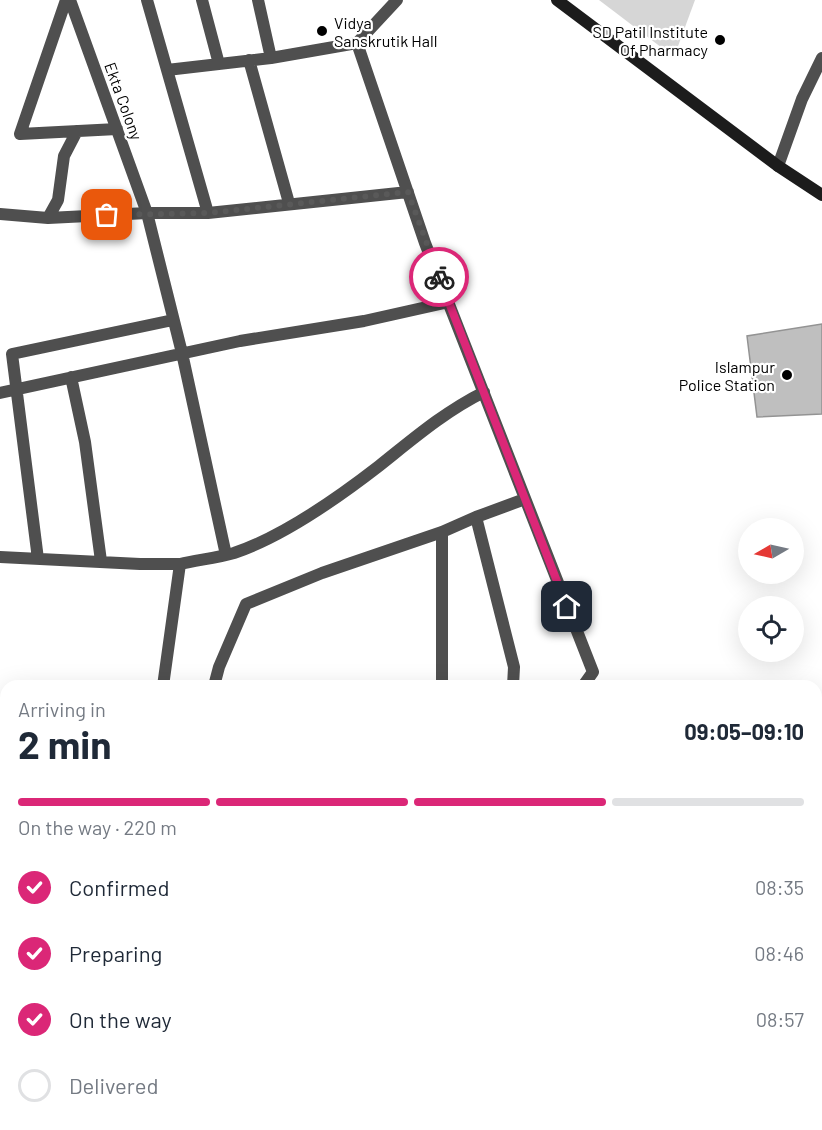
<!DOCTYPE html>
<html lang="en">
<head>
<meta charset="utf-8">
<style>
	body { margin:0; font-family:Barlow,sans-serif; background:#f2f2f3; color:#1f2937; height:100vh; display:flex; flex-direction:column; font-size:22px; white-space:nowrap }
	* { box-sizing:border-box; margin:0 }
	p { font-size:20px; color:#747a83 }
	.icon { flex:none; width:33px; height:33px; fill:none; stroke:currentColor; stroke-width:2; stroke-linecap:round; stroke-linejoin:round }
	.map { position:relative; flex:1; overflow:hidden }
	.drawer { position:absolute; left:0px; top:680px; width:822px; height:452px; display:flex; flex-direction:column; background:#fff; border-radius:18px 18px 0 0; box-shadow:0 6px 24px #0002 }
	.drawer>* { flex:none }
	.needle { width:39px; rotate:261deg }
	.tools { position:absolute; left:738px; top:518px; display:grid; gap:12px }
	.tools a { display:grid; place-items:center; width:66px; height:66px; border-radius:50%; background:#fff; box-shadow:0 6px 24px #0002; font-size:30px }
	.pin { position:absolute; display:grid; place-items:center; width:51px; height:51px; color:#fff; margin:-26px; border-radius:12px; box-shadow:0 3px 9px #0006 }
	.courier { position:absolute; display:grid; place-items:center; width:60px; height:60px; margin:-30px; border:4px solid #db2777; border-radius:50%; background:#fff; color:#222; box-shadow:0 2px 8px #0007 }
	.headline em { font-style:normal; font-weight:700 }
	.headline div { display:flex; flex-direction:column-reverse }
	.headline { display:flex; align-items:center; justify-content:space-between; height:102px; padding:0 18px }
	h1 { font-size:39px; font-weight:700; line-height:45px }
	.bar { display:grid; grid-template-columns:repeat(4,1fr); gap:9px 6px; align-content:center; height:72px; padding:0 18px }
	.bar i { height:8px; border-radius:4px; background:#e0e1e3 }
	.bar .selected { background:#db2777 }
	.bar p { grid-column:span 4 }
	ol { padding:0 18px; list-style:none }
	li { display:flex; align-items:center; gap:18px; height:66px }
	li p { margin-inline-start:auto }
	li .icon { padding:6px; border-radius:50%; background:#db2777; color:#fff; stroke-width:4 }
	li:last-child { color:#747a83 }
	li i { width:33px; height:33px; border:3px solid #e0e1e3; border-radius:50% }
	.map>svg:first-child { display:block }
	.green { fill:#d6d6d6 }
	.building { fill:#bfbfbf; stroke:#939393; stroke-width:1.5 }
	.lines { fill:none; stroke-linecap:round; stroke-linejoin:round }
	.street { stroke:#4f4f4f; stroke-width:12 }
	.secondary { stroke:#1c1c1c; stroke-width:12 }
	.done { stroke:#595959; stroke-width:6; stroke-dasharray:0 10.8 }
	.route { stroke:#db2777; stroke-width:8 }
	.poi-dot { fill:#000; stroke:#fff; stroke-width:2 }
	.labels { text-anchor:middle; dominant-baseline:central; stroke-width:4.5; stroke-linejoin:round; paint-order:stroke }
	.poi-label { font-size:16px; fill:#000; stroke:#fff; text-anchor:end }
	.street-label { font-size:16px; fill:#000; stroke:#fff }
</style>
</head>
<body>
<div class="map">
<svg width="822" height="1130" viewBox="0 0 822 1130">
	<rect width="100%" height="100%" fill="#fff"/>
	<path class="green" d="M599,0H695L674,57Z"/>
	<path class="building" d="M822,324V414L757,417L747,336Z"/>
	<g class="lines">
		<path class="street" d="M66,0L20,134L117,129
			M70,0L147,213L182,353L226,555
			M147,0L208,213
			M202,0L219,64
			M258,0L271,58
			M397,0L357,43L425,243L593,672L583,686
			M249,60L289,203
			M167,70L271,58L357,43
			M778,166L802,99L822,58
			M0,214L48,218L147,213H208L408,192
			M48,218L58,200L64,156L77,131
			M71,377L85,442L101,561
			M0,393L240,341L364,321L449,302
			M476,517L514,667L513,686
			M442,532V686
			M0,557L140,564H180
			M38,559L12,354L173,320
			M163,686L180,564C197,560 217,558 234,553C282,537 339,497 379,466C413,439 444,412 484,392
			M214,686L219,667L246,604L322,573L442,532L476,517L525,499
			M0,884L6,881
			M0,988L6,1000
			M61,1125L63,1130
			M203,1125L205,1130
			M382,1125V1130
			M725,1125V1130
			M489,1130L509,1126L531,1125L708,1130
			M763,1130L822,1128"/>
		<path class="secondary" d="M557,0L778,166L822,195
			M0,704L6,706
			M816,815L822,814"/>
	</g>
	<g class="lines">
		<path class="done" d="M107,215L208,213L408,192L439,277"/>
		<path class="route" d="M439,277L567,607"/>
	</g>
	<g class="poi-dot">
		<circle cx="322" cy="31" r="6"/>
		<circle cx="720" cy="40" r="6"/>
		<circle cx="787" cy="375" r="6"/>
	</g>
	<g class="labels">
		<g class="poi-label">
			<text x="334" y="22" text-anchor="start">Vidya<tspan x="334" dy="18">Sanskrutik Hall</tspan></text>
			<text x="708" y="31">SD Patil Institute<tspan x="708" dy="18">Of Pharmacy</tspan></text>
			<text x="775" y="366">Islampur<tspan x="775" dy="18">Police Station</tspan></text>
		</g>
		<g class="street-label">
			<text transform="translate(124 101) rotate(70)">Ekta Colony</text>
		</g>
	</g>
</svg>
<div class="tools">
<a><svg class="needle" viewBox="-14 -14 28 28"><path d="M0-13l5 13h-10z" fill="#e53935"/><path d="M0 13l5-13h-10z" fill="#747a83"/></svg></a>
<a><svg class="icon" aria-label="locate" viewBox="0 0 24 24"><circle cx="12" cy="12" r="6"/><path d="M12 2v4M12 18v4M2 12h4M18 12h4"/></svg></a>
</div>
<div class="pin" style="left:107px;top:215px;background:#ea580c"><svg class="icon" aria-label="bag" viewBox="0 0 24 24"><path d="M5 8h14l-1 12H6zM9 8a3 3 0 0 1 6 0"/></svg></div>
<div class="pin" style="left:567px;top:607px;background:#1f2937"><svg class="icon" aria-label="home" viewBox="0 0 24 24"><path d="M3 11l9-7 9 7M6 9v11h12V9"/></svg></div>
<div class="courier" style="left:439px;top:277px"><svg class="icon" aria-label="bike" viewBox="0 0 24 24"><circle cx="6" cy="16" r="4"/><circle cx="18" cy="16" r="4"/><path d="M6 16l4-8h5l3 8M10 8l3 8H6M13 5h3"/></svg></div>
<section class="drawer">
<div class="headline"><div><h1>2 min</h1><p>Arriving in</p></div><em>09:05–09:10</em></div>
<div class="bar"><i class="selected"></i><i class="selected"></i><i class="selected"></i><i></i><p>On the way · 220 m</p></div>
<ol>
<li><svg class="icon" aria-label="check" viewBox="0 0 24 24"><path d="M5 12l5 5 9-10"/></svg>Confirmed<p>08:35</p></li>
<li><svg class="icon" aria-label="check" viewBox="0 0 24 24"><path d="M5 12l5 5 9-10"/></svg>Preparing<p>08:46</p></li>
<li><svg class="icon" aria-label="check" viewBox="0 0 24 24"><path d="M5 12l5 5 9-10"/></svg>On the way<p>08:57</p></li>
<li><i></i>Delivered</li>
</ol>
</section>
</div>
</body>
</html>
